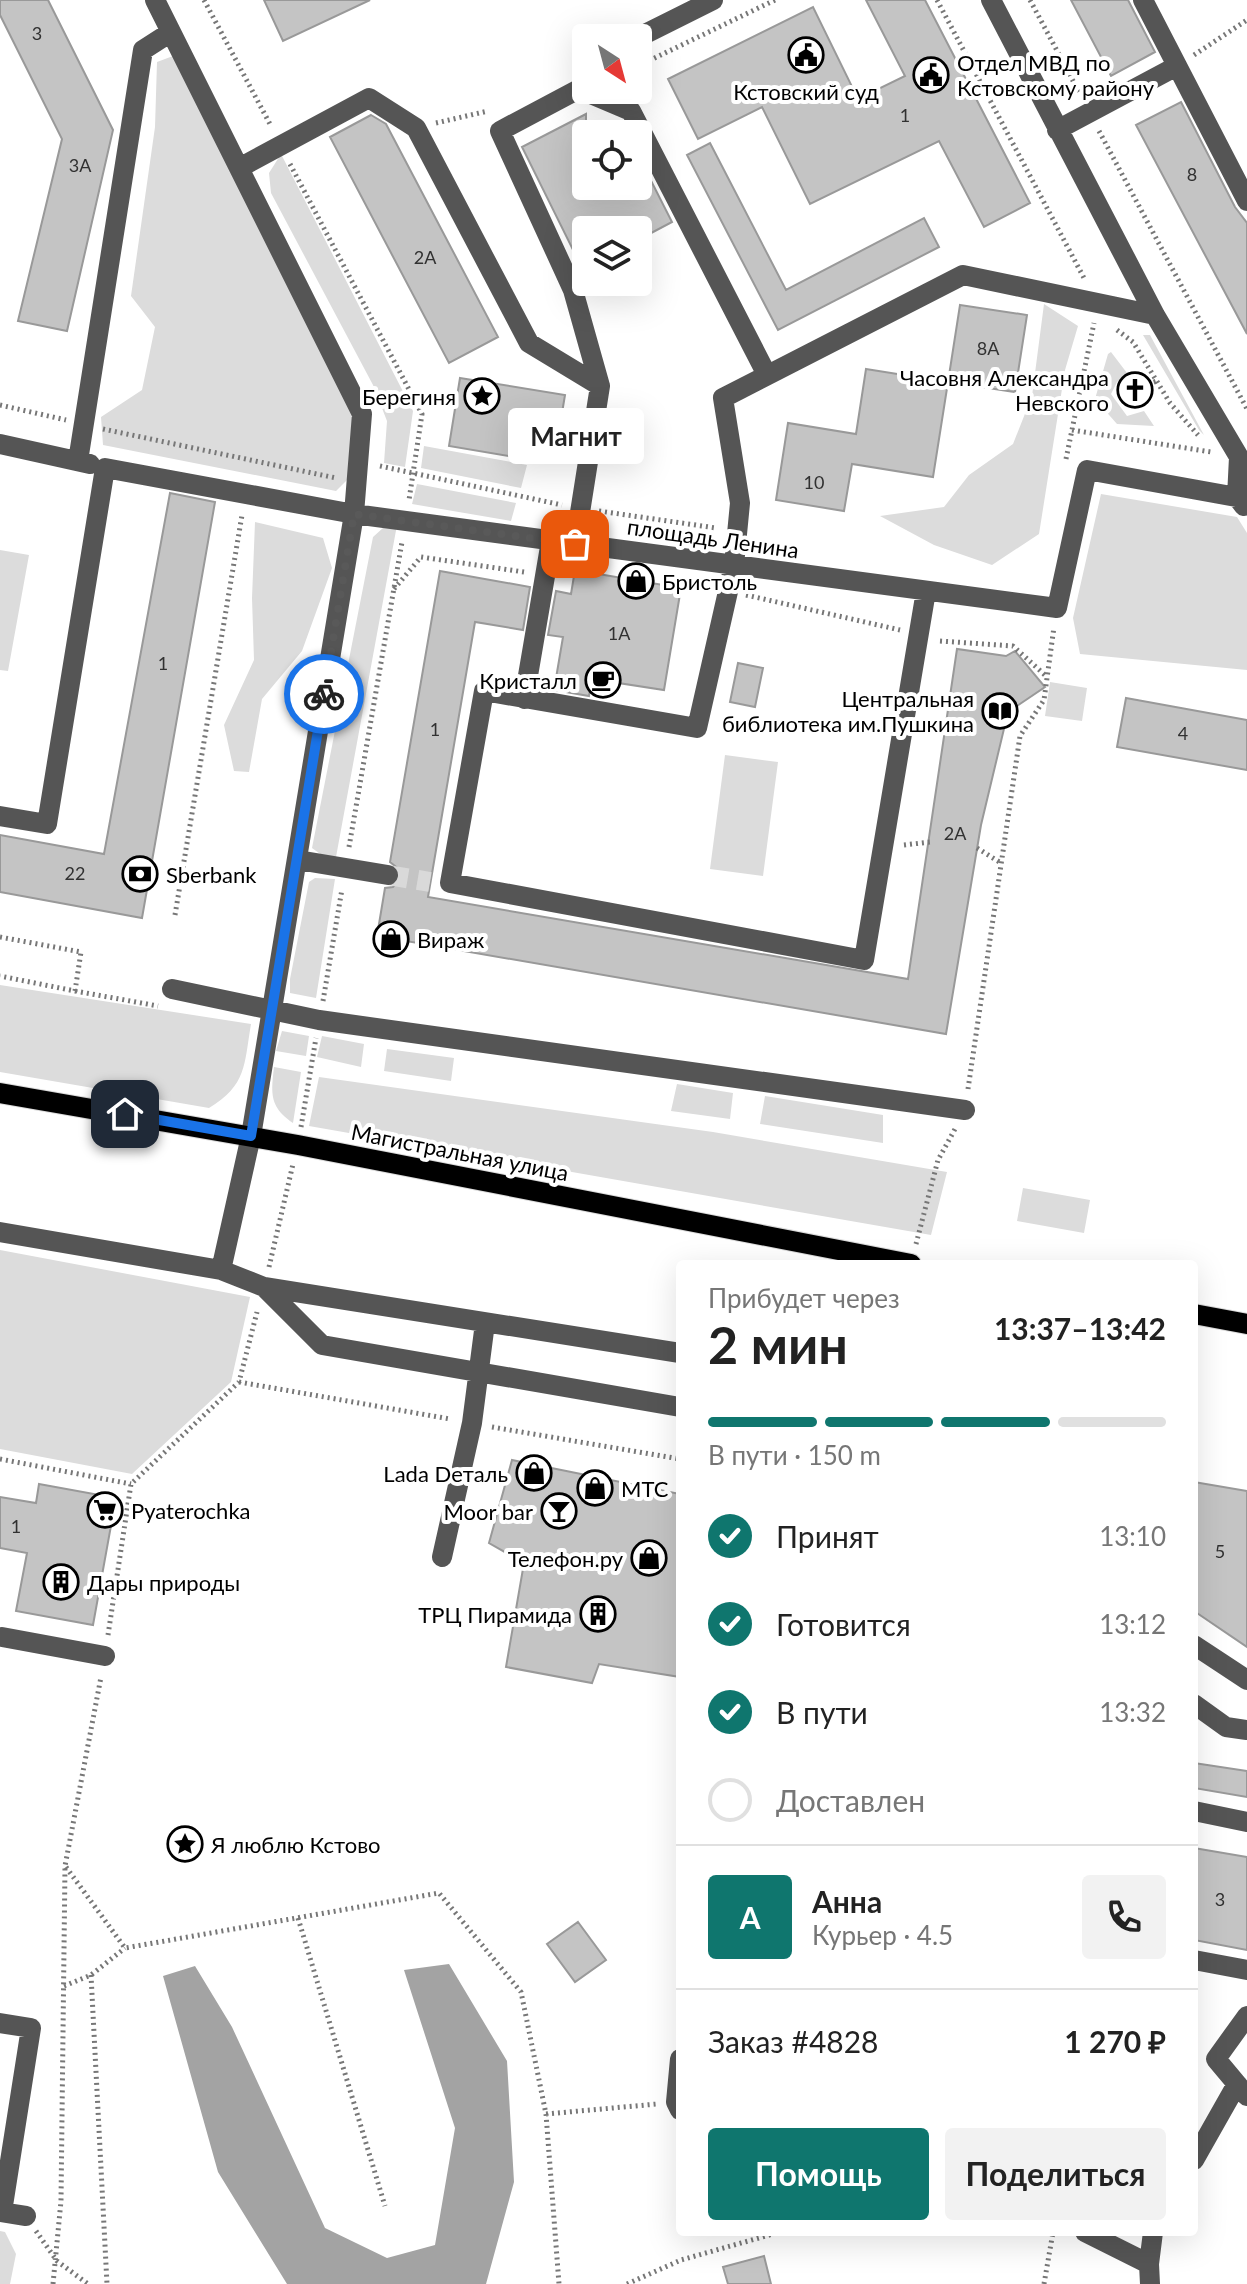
<!DOCTYPE html>
<html lang="ru">
<head>
<meta charset="utf-8">
<style>
	body { margin:0; font-family:Lato,sans-serif; background:#f2f2f2; color:#222; height:100vh; display:flex; flex-direction:column; font-size:30px; white-space:nowrap }
	* { box-sizing:border-box; margin:0 }
	p { font-size:26px; color:#767676 }
	.icon { flex:none; width:44px; height:44px; fill:none; stroke:currentColor; stroke-width:2; stroke-linecap:round; stroke-linejoin:round }
	.map { position:relative; flex:1; overflow:hidden }
	.panel { position:absolute; left:676px; top:1260px; width:522px; height:976px; display:flex; flex-direction:column; background:#fff; border-radius:8px; box-shadow:0 8px 32px #0002 }
	.panel>* { flex:none }
	.needle { width:52px; rotate:144deg }
	.buttons { position:absolute; left:572px; top:24px; display:grid; gap:16px }
	.buttons a { display:grid; place-items:center; width:80px; height:80px; border-radius:8px; background:#fff; box-shadow:0 8px 32px #0002; font-size:40px }
	.pin { position:absolute; display:grid; place-items:center; width:68px; height:68px; color:#fff; margin:-34px; border-radius:16px; box-shadow:0 4px 12px #0006 }
	.courier { position:absolute; display:grid; place-items:center; width:80px; height:80px; margin:-40px; border:6px solid #1a73e8; border-radius:50%; background:#fff; color:#222; box-shadow:0 2px 10px #0007 }
	.bubble { position:absolute; height:56px; border-radius:8px; background:#fff; box-shadow:0 8px 32px #0002; font-size:26px; font-weight:700; line-height:56px; text-align:center }
	.head em { font-style:normal; font-weight:700 }
	.head div { display:flex; flex-direction:column-reverse }
	.head { display:flex; align-items:center; justify-content:space-between; height:136px; padding:0 32px }
	h1 { font-size:52px; font-weight:700; line-height:60px }
	.bar { display:grid; grid-template-columns:repeat(4,1fr); gap:12px 8px; align-content:center; height:96px; padding:0 32px }
	.bar i { height:10px; border-radius:6px; background:#e0e0e0 }
	.bar .on { background:#0f766e }
	.bar p { grid-column:span 4 }
	.line { display:flex; align-items:center; gap:20px; padding:0 32px; border-top:2px solid #e0e0e0 }
	.line div { flex:1 }
	.round { display:grid; place-items:center; flex:none; width:84px; height:84px; border-radius:8px; background:#f2f2f2 }
	ol { padding:0 32px; list-style:none }
	li { display:flex; align-items:center; gap:24px; height:88px }
	li p { margin-inline-start:auto }
	li .icon { padding:8px; border-radius:50%; background:#0f766e; color:#fff; stroke-width:4 }
	li:last-child { color:#767676 }
	li i { width:44px; height:44px; border:4px solid #e0e0e0; border-radius:50% }
	.action { display:flex; gap:16px; margin-top:auto; padding:16px 32px }
	.action a { flex:1; height:92px; border-radius:8px; background:#0f766e; color:#fff; font-size:32px; font-weight:700; line-height:92px; text-align:center }
	.action a+a { background:#f2f2f2; color:#222 }
	.map>svg:first-child { display:block }
	.green { fill:#dcdcdc }
	.water { fill:#a3a3a3 }
	.building { fill:#c4c4c4; stroke:#999; stroke-width:2 }
	.lines { fill:none; stroke-linecap:round; stroke-linejoin:round }
	.minor-tunnel { stroke:#d9d9d9; stroke-width:20; stroke-dasharray:20 10; stroke-linecap:butt }
	.major-casing { stroke:#dbdbdb; stroke-width:22 }
	.path { stroke:#777; stroke-width:5; stroke-dasharray:2 4; stroke-linecap:butt }
	.minor { stroke:#555; stroke-width:20 }
	.major { stroke:#000; stroke-width:20 }
	.done { stroke:#595959; stroke-width:8; stroke-dasharray:0 14.4 }
	.route { stroke:#1a73e8; stroke-width:10 }
	.labels { text-anchor:middle; dominant-baseline:central; stroke-width:8; stroke-linejoin:round; paint-order:stroke }
	.number-label { font-size:18px; fill:#313131 }
	.poi-label { font-size:22px; fill:#000; stroke:#fff; text-anchor:start }
	.street-label { font-size:22px; fill:#000; stroke:#fff }
</style>
</head>
<body>
<div class="map">
<svg width="1247" height="2284" viewBox="0 0 1247 2284">
	<rect width="100%" height="100%" fill="#fff"/>
	<path class="green" d="M173,56L354,418L348,479L336,491L103,445L101,417L142,390L155,327L131,296L155,127L157,62Z
		M281,154L413,411L405,467L384,463L387,421L373,385L271,193L269,173Z
		M1044,304L1078,326L1065,370L1039,534L992,565L934,545L880,516L944,507L969,475L1013,444L1032,396Z
		M1143,335H1150L1204,435L1199,430Z
		M1111,352L1127,373L1117,382L1111,394L1127,416L1144,411L1154,426L1117,424L1095,399L1108,354Z
		M424,446L527,465L521,488L421,468Z
		M417,484L516,503L511,521L412,504Z
		M1101,494L1237,517L1247,533V670L1080,654L1073,618Z
		M255,522L323,538L332,568L302,651L262,699L249,772L234,771L224,725L254,660L252,598Z
		M397,525L336,857L323,856L312,848L373,537L383,528Z
		M0,550L29,555L8,671L0,670Z
		M1050,682L1087,688L1082,721L1045,716Z
		M725,755L778,762L763,876L710,869Z
		M315,878L335,879L316,998L290,993V979L309,882Z
		M0,985L251,1024C244,1065 247,1085 209,1108L0,1072Z
		M282,1031L309,1036L306,1056L276,1051Z
		M322,1036L364,1044L361,1067L317,1057Z
		M387,1049L454,1058L451,1081L384,1071Z
		M274,1067L301,1072L293,1123C269,1107 271,1093 274,1067Z
		M319,1077L713,1132L947,1172L931,1235L309,1126Z
		M677,1084L733,1093L730,1119L671,1111Z
		M765,1096L883,1115V1143L760,1124Z
		M1023,1188L1090,1200L1084,1233L1017,1221Z
		M0,1250L250,1297L231,1382L132,1474L0,1449Z
		M0,2231L5,2232L16,2254L10,2284H0Z"/>
	<path class="water" d="M449,1964L507,2061L514,2182L486,2284H287L218,2172L163,1976L195,1966L232,2027L325,2228L387,2258L435,2245L455,2128L404,1970Z"/>
	<path class="building" d="M0,0H48L113,130L67,331L18,321L62,139L0,15Z
		M264,0H370L283,41Z
		M866,0H925L1030,203L984,227L939,141L810,204L762,107L698,139L668,79L813,7L858,99L905,76Z
		M1071,0H1128L1155,52L1111,76Z
		M1181,102L1235,207L1247,223V334L1136,125Z
		M586,114V186H638V155L672,222L638,240V230H586V276L522,147Z
		M371,115L386,124L498,337L449,363L330,137Z
		M710,143L786,290L924,218L939,247L778,330L687,155Z
		M960,305L1027,315L1015,392L948,382Z
		M866,369L948,382L933,477L852,464L844,511L776,500L788,423L856,434Z
		M1140,376L1149,394L1129,404L1120,387Z
		M460,378L565,395L558,437L518,431L514,457L449,446Z
		M170,493L215,502L142,918L0,892V835L104,854Z
		M575,570L681,588L664,690L592,679L589,696L554,690L563,637L548,635L556,591L571,594Z
		M440,571L530,587L523,630L475,622L428,897L908,979L957,649L1006,656L1015,651L1045,687L1008,712L981,825L946,1034L377,936L385,888L393,887L401,878L400,870L390,862Z
		M738,663L763,668L755,707L730,702Z
		M1126,698L1247,720V770L1117,747Z
		M512,1460L680,1494V1677L599,1664L592,1683L506,1667L524,1563L489,1543Z
		M1194,1482L1247,1491V1647L1194,1611Z
		M39,1484L116,1498L93,1625L16,1611L27,1553L0,1548V1497L36,1503Z
		M1194,1763L1247,1771V1797L1194,1788Z
		M1194,1848L1247,1857V1950L1194,1940Z
		M578,1922L606,1960L575,1982L547,1944Z
		M764,2256L771,2284H728L723,2267Z"/>
	<g class="lines">
		<path class="minor-tunnel" d="M388,875L430,882"/>
		<defs>
			<path id="major" d="M0,1093L298,1145L911,1264
				M1194,1314L1247,1324"/>
		</defs>
		<use href="#major" class="major-casing"/>
		<path class="path" d="M204,0L271,126
			M937,0L1084,278
			M1030,0L1080,94
			M1194,55L1247,20
			M638,66L775,0
			M436,123L488,111
			M1099,131L1247,409
			M290,164L422,414L409,500
			M1117,330L1133,342L1170,403L1198,435
			M1148,384L1157,381
			M0,405L66,420
			M103,429L336,478
			M1072,430L1211,452
			M1066,459L1094,323
			M380,466L562,505
			M599,511L716,528
			M683,583L709,588
			M394,589L421,557L524,572
			M746,595L900,630
			M940,641L1013,646L1046,676
			M904,845L930,842
			M349,847L402,542
			M977,848L1001,863
			M175,915L242,515
			M0,937L81,952L75,991L0,976
			M75,991L158,1006
			M323,1001L342,889
			M968,1089L1020,736L1044,700L1054,627
			M301,1127L316,1038
			M916,1244L938,1160L955,1129
			M269,1267L293,1164
			M239,1382L450,1419
			M492,1427L680,1459
			M0,1459L131,1484
			M108,1635L131,1484L239,1382L257,1312
			M66,1867L125,1948L439,1893L521,1992L546,2114L559,2284
			M298,1918L385,2206
			M91,1975L107,2284
			M64,1986L91,1975L125,1948
			M546,2114L657,2104
			M36,2231L57,2261L88,2284
			M53,2284L61,2201L65,1866L101,1677
			M627,2284L681,2260L780,2232
			M1044,2284L1053,2232"/>
		<path class="minor" d="M991,0L1155,315L1239,457L1237,497L1244,506
			M1143,0L1247,201
			M645,34L713,0
			M1057,130L1177,66
			M239,168L369,98L416,128L529,343L600,386L575,544
			M600,386L573,290L500,131L579,89L631,111L767,375
			M0,444L90,464
			M78,461L143,50L171,32
			M926,591L864,960L450,883L484,691L697,728L734,565L740,503L723,398L963,275L1155,315
			M524,699L551,541
			M0,816L47,824L105,468L354,514L362,414L155,0
			M298,860L388,875
			M172,989L319,1020L965,1110
			M0,1232L221,1270L264,1287L322,1345L680,1407
			M221,1270L251,1136L354,514L1057,608L1087,470L1247,499
			M264,1287L680,1353
			M442,1557L472,1423L485,1323
			M2,1637L105,1656
			M1194,1645L1247,1680
			M1194,1704L1226,1727L1247,1730
			M1194,1811L1247,1822
			M1194,1960L1247,1970
			M1247,2016L1216,2059L1247,2096
			M0,2023L31,2028L2,2212
			M680,2059L676,2102L680,2110
			M1194,2160L1237,2084
			M0,2212L26,2216
			M1085,2232L1149,2264L1150,2284
			M1149,2264L1153,2232"/>
		<use href="#major" class="major"/>
	</g>
	<g class="lines">
		<path class="done" d="M324,694L354,514L575,544"/>
		<path class="route" d="M125,1114L251,1136L324,694"/>
	</g>
	<defs>
		<symbol id="civic-ring" viewBox="-11 -11 22 22"><circle r="9.5" fill="#fff" stroke="#000" stroke-width="1.5"/><path d="M-.6-6.5H3V-4.5H.6V-3L4-1V1h2V6H-6V1h2V-1L-.6-3ZM-1.2 2.5V6h2.4V2.5Z" fill="#000"/></symbol>
		<symbol id="church-ring" viewBox="-11 -11 22 22"><circle r="9.5" fill="#fff" stroke="#000" stroke-width="1.5"/><path d="M-1.2-6h2.4v3.5h3.3v2.4h-3.3V6h-2.4V-.1h-3.3v-2.4h3.3Z" fill="#000"/></symbol>
		<symbol id="sight-ring" viewBox="-11 -11 22 22"><circle r="9.5" fill="#fff" stroke="#000" stroke-width="1.5"/><path d="M0-6L1.8-2.2L6-1.7L2.9 1.2L3.7 5.4L0 3.3L-3.7 5.4L-2.9 1.2L-6-1.7L-1.8-2.2Z" fill="#000"/></symbol>
		<symbol id="shop-ring" viewBox="-11 -11 22 22"><circle r="9.5" fill="#fff" stroke="#000" stroke-width="1.5"/><path d="M-5-2.5h2.3a2.7 3.5 0 0 1 5.4 0H5L5.5 6h-11ZM-1.5-2.5h3a1.5 2.3 0 0 0-3 0Z" fill="#000"/></symbol>
		<symbol id="cafe-ring" viewBox="-11 -11 22 22"><circle r="9.5" fill="#fff" stroke="#000" stroke-width="1.5"/><path d="M-5.5-4.5H6V0H3Q3 3.5 0 3.5H-2.5Q-5.5 3.5-5.5 0ZM3-3.2v2h1.7v-2ZM-6 4.5H4V6H-6Z" fill="#000"/></symbol>
		<symbol id="library-ring" viewBox="-11 -11 22 22"><circle r="9.5" fill="#fff" stroke="#000" stroke-width="1.5"/><path d="M-6-4Q-3-5.5-.7-3.5V5Q-3 3-6 4ZM6-4Q3-5.5 .7-3.5V5Q3 3 6 4Z" fill="#000"/></symbol>
		<symbol id="bank-ring" viewBox="-11 -11 22 22"><circle r="9.5" fill="#fff" stroke="#000" stroke-width="1.5"/><path d="M-6-4H6V4H-6ZM0-2.3a2.3 2.3 0 1 0 0 4.6a2.3 2.3 0 1 0 0-4.6Z" fill="#000"/></symbol>
		<symbol id="supermarket-ring" viewBox="-11 -11 22 22"><circle r="9.5" fill="#fff" stroke="#000" stroke-width="1.5"/><path d="M-6-5.5h2.5l.6 2H6L4.5 2H-2.5L-4.4-4H-6ZM-1.5 3.2a1.3 1.3 0 1 0 .1 0ZM3 3.2a1.3 1.3 0 1 0 .1 0Z" fill="#000"/></symbol>
		<symbol id="bar-ring" viewBox="-11 -11 22 22"><circle r="9.5" fill="#fff" stroke="#000" stroke-width="1.5"/><path d="M-6-5H6L.8 .8V4.5H3.5V6h-7V4.5H-.8V.8Z" fill="#000"/></symbol>
		<symbol id="building-ring" viewBox="-11 -11 22 22"><circle r="9.5" fill="#fff" stroke="#000" stroke-width="1.5"/><path d="M-4-6H4V6H1V3H-1V6H-4ZM-2.5-4.3h1.7v1.8h-1.7ZM.8-4.3h1.7v1.8H.8ZM-2.5-1h1.7V.8h-1.7ZM.8-1h1.7V.8H.8Z" fill="#000"/></symbol>
	</defs>
	<g fill-rule="evenodd">
		<use href="#civic-ring" x="786" y="35" width="40" height="40"/>
		<use href="#civic-ring" x="911" y="55" width="40" height="40"/>
		<use href="#church-ring" x="1115" y="370" width="40" height="40"/>
		<use href="#sight-ring" x="462" y="376" width="40" height="40"/>
		<use href="#shop-ring" x="616" y="561" width="40" height="40"/>
		<use href="#cafe-ring" x="583" y="660" width="40" height="40"/>
		<use href="#library-ring" x="980" y="691" width="40" height="40"/>
		<use href="#bank-ring" x="120" y="854" width="40" height="40"/>
		<use href="#shop-ring" x="371" y="919" width="40" height="40"/>
		<use href="#shop-ring" x="514" y="1453" width="40" height="40"/>
		<use href="#shop-ring" x="575" y="1468" width="40" height="40"/>
		<use href="#supermarket-ring" x="85" y="1490" width="40" height="40"/>
		<use href="#bar-ring" x="539" y="1491" width="40" height="40"/>
		<use href="#shop-ring" x="629" y="1538" width="40" height="40"/>
		<use href="#building-ring" x="41" y="1562" width="40" height="40"/>
		<use href="#building-ring" x="578" y="1594" width="40" height="40"/>
		<use href="#sight-ring" x="165" y="1824" width="40" height="40"/>
	</g>
	<g class="labels">
		<g class="number-label">
			<text x="37" y="33">3</text>
			<text x="905" y="115">1</text>
			<text x="80" y="165">3А</text>
			<text x="1192" y="174">8</text>
			<text x="425" y="257">2А</text>
			<text x="988" y="348">8А</text>
			<text x="814" y="482">10</text>
			<text x="619" y="633">1А</text>
			<text x="163" y="663">1</text>
			<text x="435" y="729">1</text>
			<text x="1183" y="733">4</text>
			<text x="955" y="833">2А</text>
			<text x="75" y="873">22</text>
			<text x="16" y="1526">1</text>
			<text x="1220" y="1551">5</text>
			<text x="1220" y="1899">3</text>
		</g>
		<g class="poi-label">
			<text x="957" y="62">Отдел МВД по<tspan x="957" dy="25">Кстовскому району</tspan></text>
			<text x="806" y="91" text-anchor="middle">Кстовский суд</text>
			<text x="1109" y="377" text-anchor="end">Часовня Александра<tspan x="1109" dy="25">Невского</tspan></text>
			<text x="456" y="396" text-anchor="end">Берегиня</text>
			<text x="662" y="581">Бристоль</text>
			<text x="577" y="680" text-anchor="end">Кристалл</text>
			<text x="974" y="698" text-anchor="end">Центральная<tspan x="974" dy="25">библиотека им.Пушкина</tspan></text>
			<text x="166" y="874">Sberbank</text>
			<text x="417" y="939">Вираж</text>
			<text x="508" y="1473" text-anchor="end">Lada Dеталь</text>
			<text x="621" y="1488">МТС</text>
			<text x="131" y="1510">Pyaterochka</text>
			<text x="533" y="1511" text-anchor="end">Moor bar</text>
			<text x="623" y="1558" text-anchor="end">Телефон.ру</text>
			<text x="87" y="1582">Дары природы</text>
			<text x="572" y="1614" text-anchor="end">ТРЦ Пирамида</text>
			<text x="211" y="1844">Я люблю Кстово</text>
		</g>
		<g class="street-label">
			<text transform="translate(713 538) rotate(8)">площадь Ленина</text>
			<text transform="translate(460 1152) rotate(11)">Магистральная улица</text>
		</g>
	</g>
</svg>
<div class="buttons">
<a><svg class="needle" viewBox="-14 -14 28 28"><path d="M0-13l5 13h-10z" fill="#e53935"/><path d="M0 13l5-13h-10z" fill="#767676"/></svg></a>
<a><svg class="icon" aria-label="locate" viewBox="0 0 24 24"><circle cx="12" cy="12" r="6"/><path d="M12 2v4M12 18v4M2 12h4M18 12h4"/></svg></a>
<a><svg class="icon" aria-label="layers" viewBox="0 0 24 24"><path d="M12 4l9 5-9 5-9-5zM3 14l9 5 9-5"/></svg></a>
</div>
<div class="pin" style="left:575px;top:544px;background:#ea580c"><svg class="icon" aria-label="bag" viewBox="0 0 24 24"><path d="M5 8h14l-1 12H6zM9 8a3 3 0 0 1 6 0"/></svg></div>
<div class="pin" style="left:125px;top:1114px;background:#1f2937"><svg class="icon" aria-label="home" viewBox="0 0 24 24"><path d="M3 11l9-7 9 7M6 9v11h12V9"/></svg></div>
<div class="courier" style="left:324px;top:694px"><svg class="icon" aria-label="bike" viewBox="0 0 24 24"><circle cx="6" cy="16" r="4"/><circle cx="18" cy="16" r="4"/><path d="M6 16l4-8h5l3 8M10 8l3 8H6M13 5h3"/></svg></div>
<div class="bubble" style="left:508px;top:408px;width:136px">Магнит</div>
<section class="panel">
<div class="head"><div><h1>2 мин</h1><p>Прибудет через</p></div><em>13:37–13:42</em></div>
<div class="bar"><i class="on"></i><i class="on"></i><i class="on"></i><i></i><p>В пути · 150 m</p></div>
<ol>
<li><svg class="icon" aria-label="check" viewBox="0 0 24 24"><path d="M5 12l5 5 9-10"/></svg>Принят<p>13:10</p></li>
<li><svg class="icon" aria-label="check" viewBox="0 0 24 24"><path d="M5 12l5 5 9-10"/></svg>Готовится<p>13:12</p></li>
<li><svg class="icon" aria-label="check" viewBox="0 0 24 24"><path d="M5 12l5 5 9-10"/></svg>В пути<p>13:32</p></li>
<li><i></i>Доставлен</li>
</ol>
<div class="line" style="height:144px"><b class="round" style="background:#0f766e;color:#fff">А</b><div><b>Анна</b><p>Курьер · 4.5</p></div><a class="round"><svg class="icon" aria-label="phone" viewBox="0 0 24 24"><path d="M5 4h4l2 5-3 2q2 4 5 5l2-3 5 2v4C11 20 4 13 5 4z"/></svg></a></div>
<div class="line" style="height:104px"><div>Заказ #4828</div><b>1 270 ₽</b></div>
<div class="action"><a>Помощь</a><a>Поделиться</a></div>
</section>
</div>
</body>
</html>
